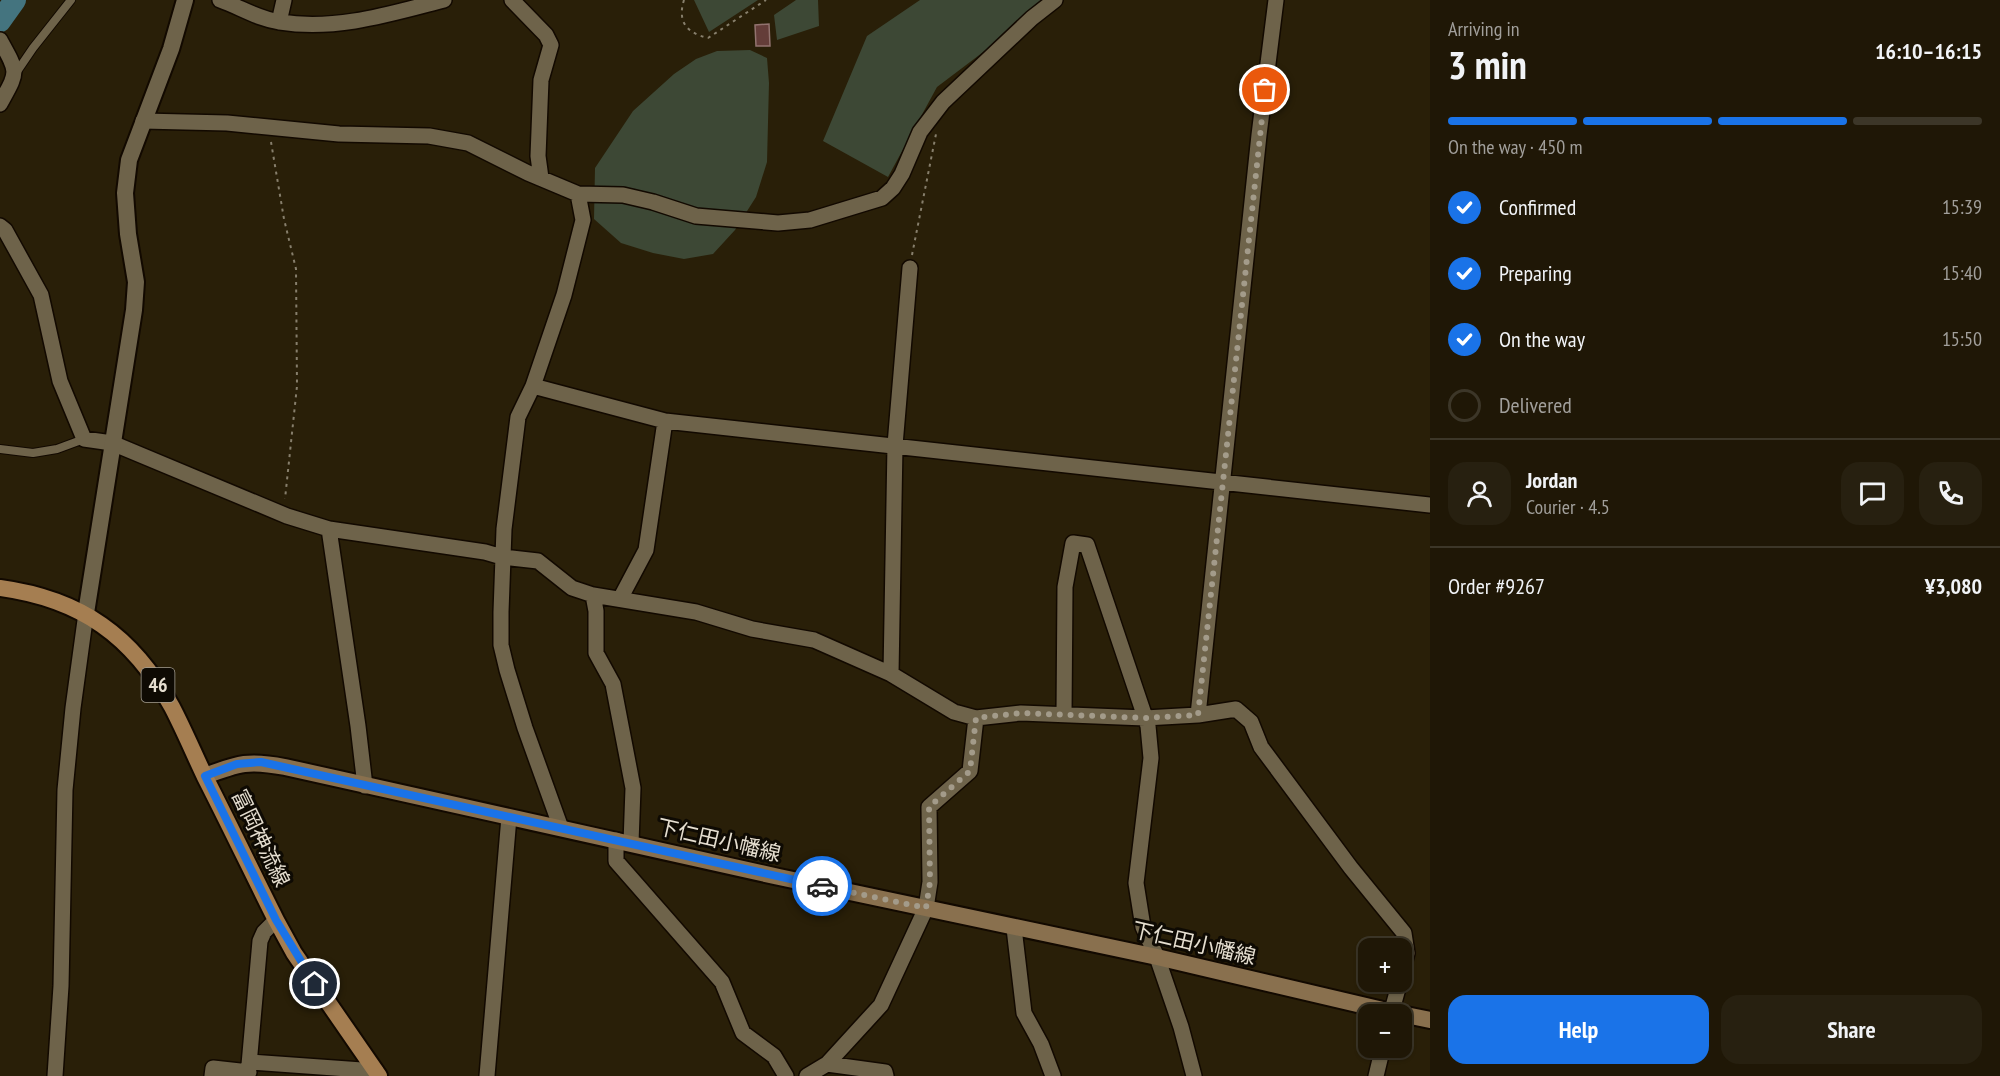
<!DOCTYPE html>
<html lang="en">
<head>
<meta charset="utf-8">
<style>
	body { margin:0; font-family:"PT Sans Narrow","Noto Sans JP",sans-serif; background:#272010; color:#f1f3f6; height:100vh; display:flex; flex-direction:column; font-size:22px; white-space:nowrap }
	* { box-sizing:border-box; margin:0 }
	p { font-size:20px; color:#a19f9b }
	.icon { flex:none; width:33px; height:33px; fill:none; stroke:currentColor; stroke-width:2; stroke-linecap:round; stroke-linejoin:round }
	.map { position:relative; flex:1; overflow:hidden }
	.sheet { display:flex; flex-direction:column; background:#1f1706; width:570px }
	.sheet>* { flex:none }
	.fabs { position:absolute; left:1358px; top:938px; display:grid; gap:12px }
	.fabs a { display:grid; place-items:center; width:54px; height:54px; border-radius:12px; background:#1f1706; box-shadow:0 2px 4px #0004,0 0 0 2px #3c3628; font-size:30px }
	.pin { position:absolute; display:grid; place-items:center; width:51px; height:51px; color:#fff; margin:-26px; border:3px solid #fff; border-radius:50%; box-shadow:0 2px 6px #0007 }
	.courier { position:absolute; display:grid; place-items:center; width:60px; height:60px; margin:-30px; border:4px solid #1a73e8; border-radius:50%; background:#fff; color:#222; box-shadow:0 2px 8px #0007 }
	.head em { font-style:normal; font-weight:700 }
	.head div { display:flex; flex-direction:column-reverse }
	.head { display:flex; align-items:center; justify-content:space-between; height:102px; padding:0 18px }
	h1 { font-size:39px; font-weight:700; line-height:45px }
	.bar { display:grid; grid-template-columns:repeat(4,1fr); gap:9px 6px; align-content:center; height:72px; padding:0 18px }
	.bar i { height:8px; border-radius:4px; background:#3c3628 }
	.bar .current { background:#1a73e8 }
	.bar p { grid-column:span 4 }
	.line { display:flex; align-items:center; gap:15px; padding:0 18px; border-top:2px solid #3c3628 }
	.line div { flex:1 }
	.round { display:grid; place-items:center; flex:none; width:63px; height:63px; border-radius:18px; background:#272010 }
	ol { padding:0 18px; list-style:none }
	li { display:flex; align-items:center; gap:18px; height:66px }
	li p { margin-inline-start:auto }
	li .icon { padding:6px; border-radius:50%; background:#1a73e8; color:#fff; stroke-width:4 }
	li:last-child { color:#a19f9b }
	li i { width:33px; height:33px; border:3px solid #3c3628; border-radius:50% }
	.action { display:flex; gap:12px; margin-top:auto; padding:12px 18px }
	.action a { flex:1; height:69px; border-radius:18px; background:#1a73e8; color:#fff; font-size:24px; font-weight:700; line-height:69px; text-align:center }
	.action a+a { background:#272010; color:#f1f3f6 }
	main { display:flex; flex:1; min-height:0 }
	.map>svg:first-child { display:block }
	.green { fill:#3d4835 }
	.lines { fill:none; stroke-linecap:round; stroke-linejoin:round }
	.river { stroke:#44747f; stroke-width:22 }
	.building { fill:#643d39; stroke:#92736f; stroke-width:1.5 }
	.service-casing { stroke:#120900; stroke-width:10 }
	.minor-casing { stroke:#120900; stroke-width:18 }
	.tertiary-casing { stroke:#120900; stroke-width:20 }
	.secondary-casing { stroke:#120900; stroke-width:20 }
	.primary-casing { stroke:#120900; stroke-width:20 }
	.path { stroke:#877f6c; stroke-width:2; stroke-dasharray:3 4.5; stroke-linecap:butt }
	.service { stroke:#6e634a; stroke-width:8 }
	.minor { stroke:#6e634a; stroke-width:15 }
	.tertiary { stroke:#6e634a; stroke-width:16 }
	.secondary { stroke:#89704e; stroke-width:16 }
	.primary { stroke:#a57e51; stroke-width:16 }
	.done { stroke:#a39b8a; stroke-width:6; stroke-dasharray:0 10.8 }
	.route { stroke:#1a73e8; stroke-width:8 }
	.labels { text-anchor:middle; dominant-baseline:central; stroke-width:6; stroke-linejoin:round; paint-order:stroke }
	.shield { fill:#0e0a03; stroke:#a49e92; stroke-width:1.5 }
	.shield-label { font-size:20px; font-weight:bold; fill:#e5ded0 }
	.street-label { font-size:21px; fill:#e5ded0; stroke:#0e0a03 }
</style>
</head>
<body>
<main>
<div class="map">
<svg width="1430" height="1076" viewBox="0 0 1430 1076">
	<rect width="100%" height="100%" fill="#291f08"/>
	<path class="green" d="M694,0H758L709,32Z
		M796,0H818L819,26L777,40L774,15Z
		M920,0H1052L937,87L888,177L823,141L867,36Z
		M750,50L767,58L769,83L767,162L756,197L735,230L713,254L684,259L653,253L621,243L594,219L595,168L633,111L674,74L696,59L717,51Z"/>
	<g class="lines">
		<path class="river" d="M0,21L15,0"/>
	</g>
	<path class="building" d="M769,24L770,46H756L755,25Z"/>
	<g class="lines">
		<defs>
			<path id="service" d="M16,73L33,48L71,0
				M0,449L33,453L57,449L84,439"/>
			<path id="minor" d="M220,0C240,7 258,19 280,22C336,31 390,14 444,0
				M512,0L546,35L551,45L541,80L538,156L541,178
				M279,22L284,0
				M0,40C19,74 18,71 0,104
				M143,121L227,123L339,134L429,136L468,143L528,173L578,194L623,195L653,202L696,216L778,223L810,220L882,198L893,188L902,174L920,132L943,102L1032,18L1055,0
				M0,226L5,230L41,295L60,381L84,439L112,443L287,516L329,529L485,552L502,557L538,561L572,588L593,595L696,612L752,629L814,640L891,674L954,712L976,718L1021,713L1145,718L1198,715L1236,709L1251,722L1261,747L1351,868L1404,933L1407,953L1401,976
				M533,386L665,421L1430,505
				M329,529L358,726L365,786
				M593,595L596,611V653L613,684L633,788L631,843
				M620,599L646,550L665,421
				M891,674L895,445L910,268
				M1064,715L1065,587L1073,543L1087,545L1148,726L1151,758L1136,883L1143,927L1157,957L1181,1027L1194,1076
				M1198,715L1259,135L1276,0
				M561,828L525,728L507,670L501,645V612L504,529L518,417L533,386L564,295L583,220L578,194
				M616,840V861L722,982L743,1033L774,1056L786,1076
				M1014,928L1024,1013L1041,1044L1053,1076
				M1391,1014L1400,981
				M250,1062L376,1071
				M827,1064L885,1072L886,1076
				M55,1076L61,986L65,790L73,708L86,613
				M212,1076L213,1068L249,1072
				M248,1076L260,941L264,932L276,920
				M487,1076L509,817
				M807,1076L827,1064L881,1005L926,908L930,882L929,807L970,771L976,718
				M1376,1076L1383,1047"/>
			<path id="tertiary" d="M86,613L134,310L136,282L128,234L125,193L129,160L171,49L185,0"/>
			<path id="secondary" d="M205,776C239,763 249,760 285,767L779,877L1157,957L1400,1014
				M1401,1014L1430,1020"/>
			<path id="primary" d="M0,588C81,599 133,636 172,707C184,730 194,754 205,777C229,824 252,872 276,920L294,953L379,1076"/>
		</defs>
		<use href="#service" class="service-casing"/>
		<use href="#minor" class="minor-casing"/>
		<use href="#tertiary" class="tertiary-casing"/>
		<use href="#secondary" class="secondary-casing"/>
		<use href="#primary" class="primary-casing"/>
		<path class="path" d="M684,0C677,22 687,33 708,38L766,0
			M271,142L284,219L296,269L297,386L285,499
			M912,255L936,134"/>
		<use href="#service" class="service"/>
		<use href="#minor" class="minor"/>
		<use href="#tertiary" class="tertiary"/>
		<use href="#secondary" class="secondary"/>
		<use href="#primary" class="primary"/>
	</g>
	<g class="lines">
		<path class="done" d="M822,886L926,908L930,882L929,807L970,771L976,718L1021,713L1145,718L1198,715L1265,90"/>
		<path class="route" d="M315,984L276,920L205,776L237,764L261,762L822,886"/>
	</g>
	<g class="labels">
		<rect class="shield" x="141.5" y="668" width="33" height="34" rx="4.5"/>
		<g class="shield-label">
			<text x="158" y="685">46</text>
		</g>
		<g class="street-label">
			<text transform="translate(261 838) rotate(64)">富岡神流線</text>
			<text transform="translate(719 840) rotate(13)">下仁田小幡線</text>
			<text transform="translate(1194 943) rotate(13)">下仁田小幡線</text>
		</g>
	</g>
</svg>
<div class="fabs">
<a>+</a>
<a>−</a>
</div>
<div class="pin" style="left:1265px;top:90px;background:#ea580c"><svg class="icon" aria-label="bag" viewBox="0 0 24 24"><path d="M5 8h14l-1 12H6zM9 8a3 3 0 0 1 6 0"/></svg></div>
<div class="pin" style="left:315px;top:984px;background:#1f2937"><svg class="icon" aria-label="home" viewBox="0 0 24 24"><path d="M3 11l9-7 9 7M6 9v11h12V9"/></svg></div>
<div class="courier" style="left:822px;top:886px"><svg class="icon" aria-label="car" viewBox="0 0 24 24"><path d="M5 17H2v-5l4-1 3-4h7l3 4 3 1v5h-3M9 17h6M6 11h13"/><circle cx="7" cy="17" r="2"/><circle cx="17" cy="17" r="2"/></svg></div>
</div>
<section class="sheet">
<div class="head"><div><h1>3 min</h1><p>Arriving in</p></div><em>16:10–16:15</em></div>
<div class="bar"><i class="current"></i><i class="current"></i><i class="current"></i><i></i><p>On the way · 450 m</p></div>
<ol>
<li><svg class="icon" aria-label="check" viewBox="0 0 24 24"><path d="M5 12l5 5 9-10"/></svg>Confirmed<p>15:39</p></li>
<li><svg class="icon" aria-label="check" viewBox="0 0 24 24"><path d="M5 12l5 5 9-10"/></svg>Preparing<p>15:40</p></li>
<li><svg class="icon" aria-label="check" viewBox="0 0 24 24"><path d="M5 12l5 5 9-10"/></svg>On the way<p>15:50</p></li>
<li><i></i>Delivered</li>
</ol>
<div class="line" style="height:108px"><a class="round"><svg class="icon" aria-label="person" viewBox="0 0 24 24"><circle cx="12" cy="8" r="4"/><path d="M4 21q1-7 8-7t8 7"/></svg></a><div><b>Jordan</b><p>Courier · 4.5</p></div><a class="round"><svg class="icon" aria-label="chat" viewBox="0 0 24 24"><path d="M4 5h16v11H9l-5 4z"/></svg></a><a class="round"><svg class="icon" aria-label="phone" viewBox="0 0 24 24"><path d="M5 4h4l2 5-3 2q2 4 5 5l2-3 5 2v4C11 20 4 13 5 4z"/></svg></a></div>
<div class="line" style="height:78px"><div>Order #9267</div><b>¥3,080</b></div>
<div class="action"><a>Help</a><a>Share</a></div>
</section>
</main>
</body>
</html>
